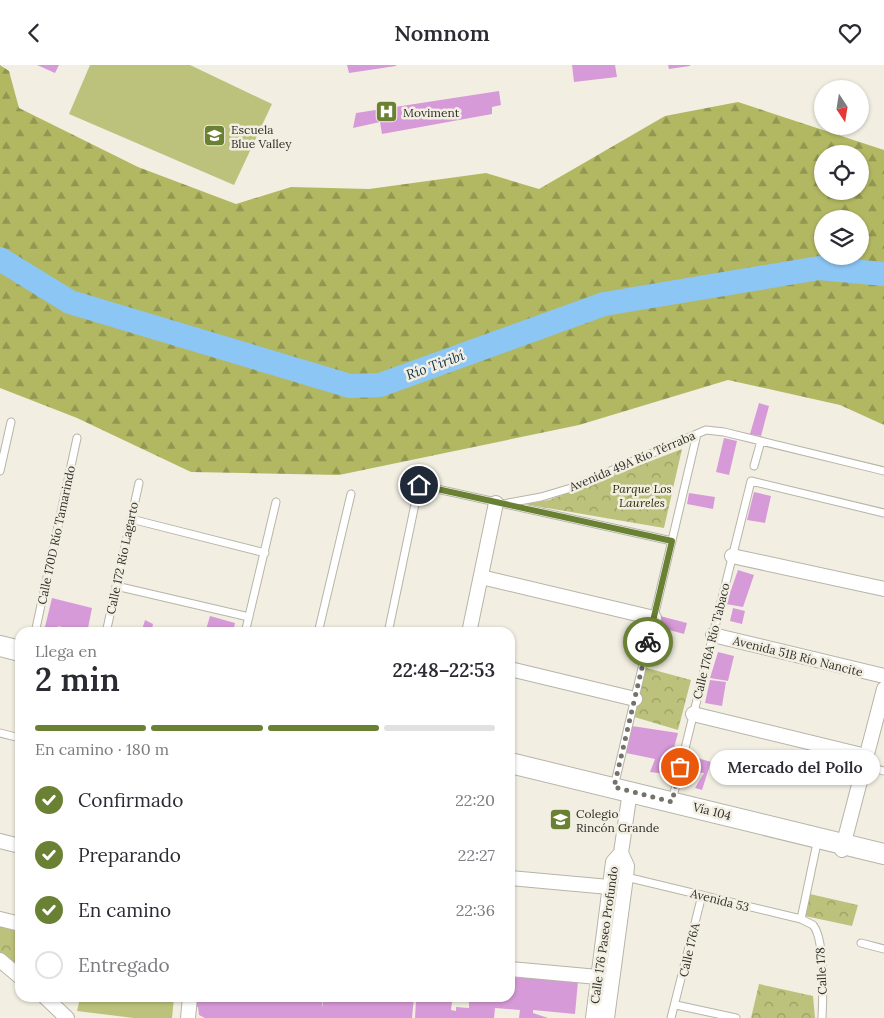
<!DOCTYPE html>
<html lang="es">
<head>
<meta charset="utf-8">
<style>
	body { margin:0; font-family:Lora,serif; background:#f7f7f7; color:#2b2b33; height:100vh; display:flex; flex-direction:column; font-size:19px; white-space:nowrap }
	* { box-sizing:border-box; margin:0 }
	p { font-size:16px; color:#7c7c81 }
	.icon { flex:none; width:28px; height:28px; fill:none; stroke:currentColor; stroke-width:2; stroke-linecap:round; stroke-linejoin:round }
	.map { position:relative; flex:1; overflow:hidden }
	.drawer { position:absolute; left:15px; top:562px; width:500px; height:375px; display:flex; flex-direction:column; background:#fff; border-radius:15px; box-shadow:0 1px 4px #0004 }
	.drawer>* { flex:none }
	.needle { width:32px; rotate:168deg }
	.tools { position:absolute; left:814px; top:15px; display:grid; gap:10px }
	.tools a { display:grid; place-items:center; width:55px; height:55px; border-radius:50%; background:#fff; box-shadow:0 1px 4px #0004; font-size:25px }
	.pin { position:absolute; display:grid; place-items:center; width:42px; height:42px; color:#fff; margin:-21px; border:2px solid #fff; border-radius:50%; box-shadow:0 1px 5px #0007 }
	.courier { position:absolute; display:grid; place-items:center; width:50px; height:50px; margin:-25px; border:4px solid #6a8134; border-radius:50%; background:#fff; color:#222; box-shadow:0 1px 6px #0007 }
	.bubble { position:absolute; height:35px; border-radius:18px; background:#fff; box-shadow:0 1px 4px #0004; font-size:16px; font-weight:600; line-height:35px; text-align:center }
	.head em { font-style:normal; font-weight:600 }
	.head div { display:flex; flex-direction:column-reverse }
	.head { display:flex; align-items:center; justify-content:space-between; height:85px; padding:0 20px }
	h1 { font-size:32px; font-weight:600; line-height:38px }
	.bar { display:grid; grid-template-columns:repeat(4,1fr); gap:8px 5px; align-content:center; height:60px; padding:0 20px }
	.bar i { height:6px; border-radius:4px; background:#e1e1e2 }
	.bar .active { background:#6a8134 }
	.bar p { grid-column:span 4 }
	ol { padding:0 20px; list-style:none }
	li { display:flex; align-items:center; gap:15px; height:55px }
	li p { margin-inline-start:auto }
	li .icon { padding:5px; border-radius:50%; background:#6a8134; color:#fff; stroke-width:4 }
	li:last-child { color:#7c7c81 }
	li i { width:28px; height:28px; border:2px solid #e1e1e2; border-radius:50% }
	header { display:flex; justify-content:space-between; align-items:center; height:65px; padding:0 20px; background:#fff; font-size:22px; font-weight:600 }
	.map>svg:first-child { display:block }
	.forest { fill:url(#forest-firs); fill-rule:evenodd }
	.park { fill:url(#park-crowns) }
	.garden { fill:#bcc27b }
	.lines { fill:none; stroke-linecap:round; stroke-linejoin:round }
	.river { stroke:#8cc6f4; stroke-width:24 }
	.building { fill:#d79ad8 }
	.lane-casing { stroke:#b7b4a8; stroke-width:9 }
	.street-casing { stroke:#b7b4a8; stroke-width:16 }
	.secondary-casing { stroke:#b7b4a8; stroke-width:22 }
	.lane { stroke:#fff; stroke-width:7 }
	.street { stroke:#fff; stroke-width:14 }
	.secondary { stroke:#fff; stroke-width:20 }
	.done { stroke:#74726a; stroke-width:5; stroke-dasharray:0 9 }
	.route { stroke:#6a8134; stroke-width:6 }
	.labels { text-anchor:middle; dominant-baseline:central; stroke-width:5; stroke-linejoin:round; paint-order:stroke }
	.poi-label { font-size:12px; fill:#302f2a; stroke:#f2efe2; text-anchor:start }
	.street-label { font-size:12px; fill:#302f2a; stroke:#f2efe2 }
	.park-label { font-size:12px; font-style:italic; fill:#2a2b05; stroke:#f2efe2 }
	.water-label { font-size:14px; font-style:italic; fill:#14344b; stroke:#f2efe2 }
</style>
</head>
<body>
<header><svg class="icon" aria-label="back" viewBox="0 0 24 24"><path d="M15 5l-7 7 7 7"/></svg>Nomnom<svg class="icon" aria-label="heart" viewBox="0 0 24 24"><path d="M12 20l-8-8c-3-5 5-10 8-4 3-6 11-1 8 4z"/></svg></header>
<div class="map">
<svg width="884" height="953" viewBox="0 0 884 953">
	<defs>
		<pattern id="forest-firs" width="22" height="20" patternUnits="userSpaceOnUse" patternTransform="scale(1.25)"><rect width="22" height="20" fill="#b2b862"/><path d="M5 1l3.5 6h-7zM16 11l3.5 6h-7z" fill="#919651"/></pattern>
		<pattern id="park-crowns" width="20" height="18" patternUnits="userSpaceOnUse" patternTransform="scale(1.25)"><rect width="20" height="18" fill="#bcc27b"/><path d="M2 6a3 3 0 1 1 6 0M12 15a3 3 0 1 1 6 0" fill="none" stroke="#999e65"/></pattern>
	</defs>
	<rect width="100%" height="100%" fill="#f2efe2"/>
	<path class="forest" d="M0,0L9,6L19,43L138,102L236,139L291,122L369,124L486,108L539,124L665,51L738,37L884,85V360L840,340L728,315L579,360L339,410L191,407L77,353L0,323ZM822,89H860V126H822ZM822,154H860V191H822Z"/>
	<path class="park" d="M682,384L664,463L524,439L549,435Z
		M643,602L691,615L678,665L631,651Z
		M810,829L858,840L852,861L805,851Z
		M0,858L20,863V904L0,888Z
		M759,919L813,931L815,953H751Z"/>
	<path class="garden" d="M90,0H190L272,39L234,120L69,49Z
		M80,933V932L174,933L172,953H134L77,946Z"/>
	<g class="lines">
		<path class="river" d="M0,194L70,237L350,321L380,320L604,239L819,203L884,209"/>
	</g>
	<path class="building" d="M37,0H59L55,8Z
		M347,0H396V1L349,8Z
		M572,0H615L617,12L574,17Z
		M668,0H690V1L669,4Z
		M499,26L501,40L492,42V49L382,69L380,57L353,63L356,48Z
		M759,338L769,341L761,371L750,369Z
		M724,373L737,376L729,410L716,407Z
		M754,427L771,431L765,458L747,455Z
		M689,428L715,432L713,444L687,439Z
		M738,505L754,510L743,542L726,539Z
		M52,533L92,543L87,568L58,561L55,568L44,566Z
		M733,543L745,546L742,559L730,556Z
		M210,551L235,558L233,568H205Z
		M660,551L687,558L684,569L658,562Z
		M145,555L153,559L151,568H141Z
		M718,587L734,591L728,616L710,613Z
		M710,615L726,617L722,641L705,638Z
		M632,661L678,668L667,709L650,707L655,694L626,688Z
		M694,692L711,697L702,725L695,723L704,708L686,706Z
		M510,912L578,916L575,949L533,945V948L548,953H519L520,945L495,943L494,953H415L416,935H430L431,932H444V936L452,937L451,945L456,946V942L469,943V937L456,935L457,932H510Z
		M193,932H322V944L323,934L349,936V932H414L412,953H205L199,950L198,942H193Z"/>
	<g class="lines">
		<defs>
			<path id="lane" d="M754,401L761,376
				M0,406L11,357
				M508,438L541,432L571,423L706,365L724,367L884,406
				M131,454L265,488
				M116,521L249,552
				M35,568L77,373
				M106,568L139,418
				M245,568L276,437
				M318,568L351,429
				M388,568L419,420L672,476
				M0,668L20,673
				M864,701L884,706
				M614,722L697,369
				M672,736L751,416L884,448
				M626,812L801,854L813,860C825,874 823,933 822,953
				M801,854L817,778
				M861,878L884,884
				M676,940L736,953
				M671,953L702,830"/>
			<path id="street" d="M732,491L884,524
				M481,512L654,553
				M469,568L496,438
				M713,570L884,611
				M510,604L635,634
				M693,649L866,691
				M0,776L20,781
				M842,785L884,624
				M510,813L609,822
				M0,854L20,859
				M0,895L20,912
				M510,904L598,912
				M45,932L67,953
				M188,953L190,932
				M593,953L613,797L621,788
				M607,953L626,812L627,801L621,788L630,726"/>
			<path id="secondary" d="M0,581L20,586
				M510,698L884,789"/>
		</defs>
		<use href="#lane" class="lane-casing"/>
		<use href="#street" class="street-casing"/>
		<use href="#secondary" class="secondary-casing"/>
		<use href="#lane" class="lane"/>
		<use href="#street" class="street"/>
		<use href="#secondary" class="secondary"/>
	</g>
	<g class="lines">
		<path class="done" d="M648,577L614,722L672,737L680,702"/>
		<path class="route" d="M419,420L672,476L648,577"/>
	</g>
	<defs>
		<symbol id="hospital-square" viewBox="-11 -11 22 22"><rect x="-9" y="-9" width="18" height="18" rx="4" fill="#6a8134" stroke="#f2efe2"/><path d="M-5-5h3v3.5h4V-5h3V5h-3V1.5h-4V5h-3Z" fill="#fff"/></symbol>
		<symbol id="school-square" viewBox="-11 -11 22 22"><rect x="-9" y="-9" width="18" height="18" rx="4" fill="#6a8134" stroke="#f2efe2"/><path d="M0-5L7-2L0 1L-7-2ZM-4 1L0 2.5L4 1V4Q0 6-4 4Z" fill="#fff"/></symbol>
	</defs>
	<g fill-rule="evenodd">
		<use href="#hospital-square" x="374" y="34" width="25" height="25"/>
		<use href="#school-square" x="202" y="58" width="25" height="25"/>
		<use href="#school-square" x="548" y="742" width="25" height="25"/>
	</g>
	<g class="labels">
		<g class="poi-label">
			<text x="403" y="47">Moviment</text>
			<text x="231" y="64">Escuela<tspan x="231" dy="14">Blue Valley</tspan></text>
			<text x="576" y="748">Colegio<tspan x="576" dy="14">Rincón Grande</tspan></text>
		</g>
		<g class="street-label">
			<text transform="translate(632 396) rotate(-23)">Avenida 49A Río Térraba</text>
			<text transform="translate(56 470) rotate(-78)">Calle 170D Río Tamarindo</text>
			<text transform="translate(122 493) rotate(-78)">Calle 172 Río Lagarto</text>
			<text transform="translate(711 576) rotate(-76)">Calle 176A Río Tabaco</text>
			<text transform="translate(798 591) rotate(14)">Avenida 51B Río Nancite</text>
			<text transform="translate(712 746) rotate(14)">Vía 104</text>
			<text transform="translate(720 835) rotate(14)">Avenida 53</text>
			<text transform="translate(604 870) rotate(-82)">Calle 176 Paseo Profundo</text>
			<text transform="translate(689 885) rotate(-77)">Calle 176A</text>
			<text transform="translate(821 906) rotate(-93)">Calle 178</text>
		</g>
		<g class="park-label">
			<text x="642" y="423">Parque Los<tspan x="642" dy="14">Laureles</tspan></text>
		</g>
		<g class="water-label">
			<text transform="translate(435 300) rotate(-20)">Río Tiribí</text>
		</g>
	</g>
</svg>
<div class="tools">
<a><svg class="needle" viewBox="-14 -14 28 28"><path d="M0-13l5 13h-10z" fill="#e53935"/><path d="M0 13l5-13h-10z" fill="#7c7c81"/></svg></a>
<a><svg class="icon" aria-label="locate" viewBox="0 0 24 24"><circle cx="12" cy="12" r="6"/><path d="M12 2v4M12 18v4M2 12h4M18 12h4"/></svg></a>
<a><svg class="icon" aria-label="layers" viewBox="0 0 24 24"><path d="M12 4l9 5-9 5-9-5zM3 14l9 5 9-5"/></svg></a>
</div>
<div class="pin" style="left:680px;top:702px;background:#ea580c"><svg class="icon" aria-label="bag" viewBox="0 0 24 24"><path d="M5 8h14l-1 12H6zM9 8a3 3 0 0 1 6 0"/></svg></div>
<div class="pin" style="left:419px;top:420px;background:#1f2937"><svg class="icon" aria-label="home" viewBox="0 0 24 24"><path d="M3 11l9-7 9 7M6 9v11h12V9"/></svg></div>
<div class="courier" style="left:648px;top:577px"><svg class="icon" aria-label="bike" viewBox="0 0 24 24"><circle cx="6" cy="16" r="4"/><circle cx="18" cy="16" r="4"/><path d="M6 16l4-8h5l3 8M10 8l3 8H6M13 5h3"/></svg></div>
<div class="bubble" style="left:710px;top:685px;width:170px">Mercado del Pollo</div>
<section class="drawer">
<div class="head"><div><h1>2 min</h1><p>Llega en</p></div><em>22:48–22:53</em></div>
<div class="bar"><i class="active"></i><i class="active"></i><i class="active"></i><i></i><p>En camino · 180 m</p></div>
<ol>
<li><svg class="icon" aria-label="check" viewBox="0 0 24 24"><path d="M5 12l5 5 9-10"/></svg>Confirmado<p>22:20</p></li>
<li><svg class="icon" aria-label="check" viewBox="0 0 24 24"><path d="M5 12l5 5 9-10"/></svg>Preparando<p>22:27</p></li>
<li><svg class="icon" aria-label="check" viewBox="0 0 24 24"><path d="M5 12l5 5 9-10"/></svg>En camino<p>22:36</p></li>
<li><i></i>Entregado</li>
</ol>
</section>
</div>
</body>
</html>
